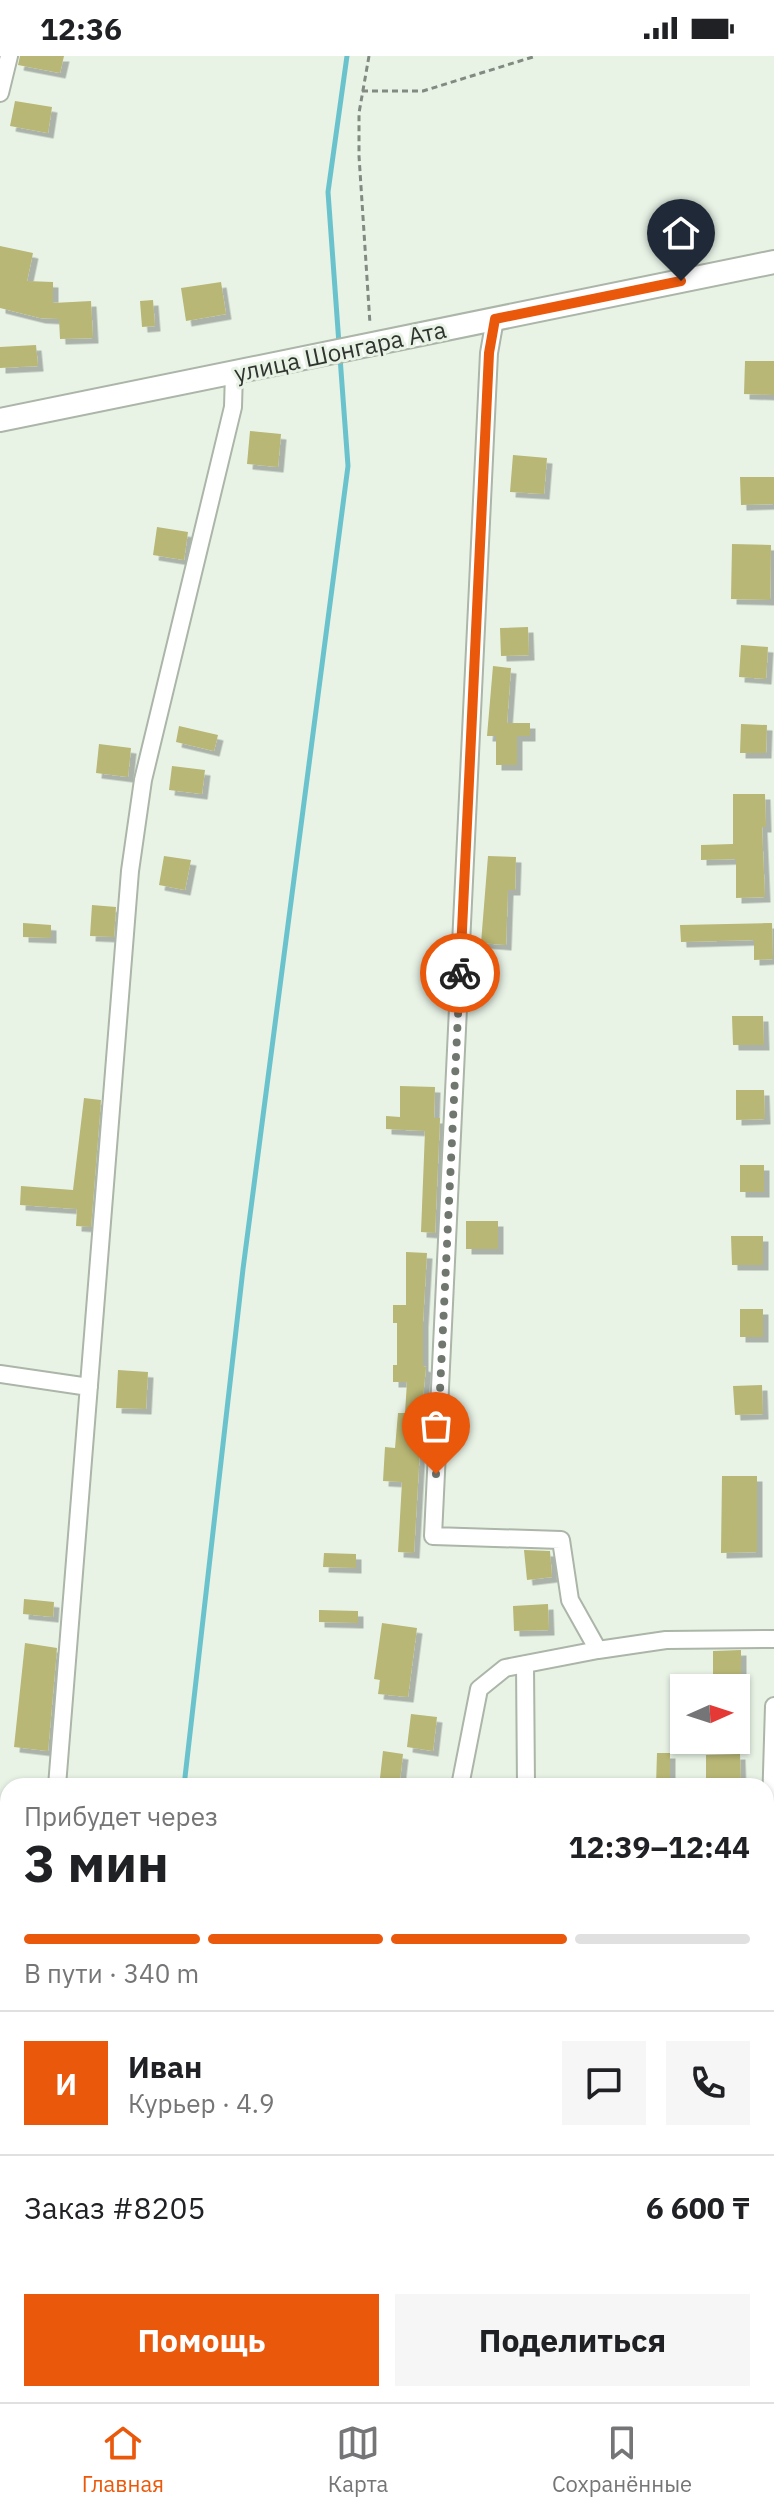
<!DOCTYPE html>
<html lang="ru">
<head>
<meta charset="utf-8">
<style>
	body { margin:0; font-family:"IBM Plex Sans",sans-serif; background:#f6f6f6; color:#202124; height:100vh; display:flex; flex-direction:column; font-size:30px; white-space:nowrap }
	* { box-sizing:border-box; margin:0 }
	p { font-size:26px; color:#757577 }
	.icon { flex:none; width:44px; height:44px; fill:none; stroke:currentColor; stroke-width:2; stroke-linecap:round; stroke-linejoin:round }
	.map { position:relative; flex:1; overflow:hidden }
	.drawer { position:absolute; left:0px; top:1722px; width:774px; height:624px; display:flex; flex-direction:column; background:#fff; border-radius:24px 24px 0 0; box-shadow:0 2px 6px #0004 }
	.drawer>* { flex:none }
	.needle { width:52px; rotate:87deg }
	.controls { position:absolute; left:670px; top:1618px; display:grid; gap:16px }
	.controls a { display:grid; place-items:center; width:80px; height:80px; border-radius:0px; background:#fff; box-shadow:0 2px 6px #0004; font-size:40px }
	.pin { position:absolute; display:grid; place-items:center; width:68px; height:68px; color:#fff; margin:-82px -34px; border-radius:50% 50% 50% 0; rotate:-45deg; box-shadow:0 0 8px #0007 }
	.pin .icon { rotate:45deg }
	.courier { position:absolute; display:grid; place-items:center; width:80px; height:80px; margin:-40px; border:6px solid #ea580c; border-radius:50%; background:#fff; color:#222; box-shadow:0 2px 10px #0007 }
	.overview em { font-style:normal; font-weight:800 }
	.overview div { display:flex; flex-direction:column-reverse }
	.overview { display:flex; align-items:center; justify-content:space-between; height:136px; padding:0 24px }
	h1 { font-size:52px; font-weight:800; line-height:60px }
	.bar { display:grid; grid-template-columns:repeat(4,1fr); gap:12px 8px; align-content:center; height:96px; padding:0 24px }
	.bar i { height:10px; border-radius:6px; background:#e0e0e0 }
	.bar .on { background:#ea580c }
	.bar p { grid-column:span 4 }
	.line { display:flex; align-items:center; gap:20px; padding:0 24px; border-top:2px solid #e0e0e0 }
	.line div { flex:1 }
	.round { display:grid; place-items:center; flex:none; width:84px; height:84px; border-radius:0px; background:#f6f6f6 }
	.primary-button { display:flex; gap:16px; margin-top:auto; padding:16px 24px }
	.primary-button a { flex:1; height:92px; border-radius:0px; background:#ea580c; color:#fff; font-size:32px; font-weight:800; line-height:92px; text-align:center }
	.primary-button a+a { background:#f6f6f6; color:#202124 }
	.status { display:flex; justify-content:space-between; align-items:center; height:56px; padding:0 40px; background:#fff; direction:ltr }
	.status svg { height:22px; fill:currentColor }
	.dock { display:flex; justify-content:space-around; align-items:center; height:112px; border-top:2px solid #e0e0e0; background:#fff; font-size:22px; color:#757577 }
	.dock a { display:grid; justify-items:center; gap:4px }
	.dock .on { color:#ea580c }
	.map>svg:first-child { display:block }
	.lines { fill:none; stroke-linecap:round; stroke-linejoin:round }
	.stream { stroke:#6ac3cc; stroke-width:5 }
	.building { fill:#b8b775; filter:url(#shadow) }
	.street-casing { stroke:#abb5a8; stroke-width:20 }
	.secondary-casing { stroke:#abb5a8; stroke-width:26 }
	.path { stroke:#838a82; stroke-width:3; stroke-dasharray:6 4; stroke-linecap:butt }
	.street { stroke:#fff; stroke-width:16 }
	.secondary { stroke:#fff; stroke-width:22 }
	.done { stroke:#70776f; stroke-width:8; stroke-dasharray:0 14.4 }
	.route { stroke:#ea580c; stroke-width:10 }
	.labels { text-anchor:middle; dominant-baseline:central; stroke-width:6; stroke-linejoin:round; paint-order:stroke }
	.street-label { font-size:24px; fill:#30342f; stroke:#e8f3e6 }
</style>
</head>
<body>
<div class="status"><b>12:36</b><svg viewBox="0 0 49 12"><path d="M0 12V9h3v3zM5 12V6h3v6zM10 12V3h3v9zM15 12V0h3v12zM26 1h20v11H26zM47 4h2v5h-2z"/></svg></div>
<div class="map">
<svg width="774" height="2346" viewBox="0 0 774 2346">
	<defs>
		<filter id="shadow"><feDropShadow dx="5.5" dy="5.5" stdDeviation="0" flood-color="#0004"/></filter>
	</defs>
	<rect width="100%" height="100%" fill="#e8f3e6"/>
	<g class="lines">
		<path class="stream" d="M339,288L328,136L347,0
			M184,1730L243,1213L348,410L340,301
			M115,2346L116,2338"/>
	</g>
	<path class="building" d="M20,0H64L60,17L18,9Z
		M15,45L52,51L48,77L10,70Z
		M0,190L33,197L27,225L53,226V247L91,245L93,282L60,283L59,263L40,262L0,252Z
		M221,226L226,258L186,265L181,232Z
		M153,244L155,270L142,271L140,245Z
		M36,289L38,310L0,312V291Z
		M745,305H774V339L744,338Z
		M250,375L281,378L278,411L247,408Z
		M513,399L547,402L544,438L510,436Z
		M740,421H774V448L741,449Z
		M157,471L188,476L184,504L153,499Z
		M732,488L771,489L770,544L731,543Z
		M528,571L529,599L501,600L500,572Z
		M741,589L768,591L766,623L739,621Z
		M493,610L511,612L507,667H530V680H517V709H496V680H487Z
		M741,668L767,669L766,697H740Z
		M179,670L218,679L214,695L176,686Z
		M99,688L131,692L128,721L96,717Z
		M172,710L205,714L202,738L169,734Z
		M733,738H765L766,771H762L765,841L736,842V803L701,804V789L733,788Z
		M164,800L191,804L185,834L159,829Z
		M488,800L516,801L515,834H508L506,889L481,887Z
		M92,849L116,851L114,881L90,880Z
		M23,867L51,869V882L23,881Z
		M772,867L773,903L754,904V884L681,886L680,869Z
		M732,960H763L764,989H733Z
		M400,1030L435,1031L434,1062H440L435,1177L421,1176L425,1075L386,1073V1060L400,1061Z
		M736,1034H764L765,1063L736,1064Z
		M84,1042L101,1044L91,1171L76,1170L77,1153L20,1149L21,1130L73,1134Z
		M740,1109H764V1136H740Z
		M466,1165H498V1193H466Z
		M731,1180H763V1209H732Z
		M406,1196L427,1197L423,1266V1310L426,1311L418,1393H420L414,1497L398,1496L402,1426L383,1425L385,1391L395,1392L398,1357H405L407,1326H393V1309H397V1267H393V1249H406Z
		M740,1253H763V1281H740Z
		M118,1314L148,1316L146,1353L116,1352Z
		M762,1329L763,1358L735,1359L733,1330Z
		M722,1420H757V1496L721,1497Z
		M524,1494L550,1495L552,1521L527,1524Z
		M324,1497L356,1498V1512L323,1511Z
		M24,1543L54,1546L53,1561L23,1558Z
		M548,1548L549,1574L514,1575L513,1550Z
		M319,1554L358,1555V1567L319,1566Z
		M382,1567L417,1572L408,1641L378,1638L380,1624L374,1623Z
		M25,1587L57,1592L48,1695L14,1691Z
		M741,1594V1632H713V1595Z
		M411,1658L437,1661L433,1695L407,1691Z
		M383,1695L403,1698L400,1724L380,1722Z
		M657,1697H670V1730H656Z
		M740,1698L741,1730H713V1722H706V1699Z"/>
	<g class="lines">
		<defs>
			<path id="street" d="M0,37L9,0
				M495,263L489,297L433,1480L561,1484L570,1544L598,1594
				M0,1318L89,1331
				M525,1608L526,1730
				M57,1730L130,815L143,724L233,351L234,316
				M460,1730L479,1633L505,1612L598,1594L666,1584L774,1583
				M766,1916L774,1650
				M0,2138L8,2136
				M766,2218L770,2346
				M536,2338V2346"/>
			<path id="secondary" d="M0,364L774,206"/>
		</defs>
		<use href="#street" class="street-casing"/>
		<use href="#secondary" class="secondary-casing"/>
		<path class="path" d="M369,0L359,57V100L370,268
			M362,35H423L536,0
			M766,2000L774,1987
			M766,2003L774,2002"/>
		<use href="#street" class="street"/>
		<use href="#secondary" class="secondary"/>
	</g>
	<g class="lines">
		<path class="done" d="M436,1418L460,917"/>
		<path class="route" d="M460,917L489,297L495,263L681,225"/>
	</g>
	<g class="labels">
		<g class="street-label">
			<text transform="translate(340 295) rotate(-12)">улица Шонгара Ата</text>
		</g>
	</g>
</svg>
<div class="controls">
<a><svg class="needle" viewBox="-14 -14 28 28"><path d="M0-13l5 13h-10z" fill="#e53935"/><path d="M0 13l5-13h-10z" fill="#757577"/></svg></a>
</div>
<div class="pin" style="left:436px;top:1418px;background:#ea580c"><svg class="icon" aria-label="bag" viewBox="0 0 24 24"><path d="M5 8h14l-1 12H6zM9 8a3 3 0 0 1 6 0"/></svg></div>
<div class="pin" style="left:681px;top:225px;background:#1f2937"><svg class="icon" aria-label="home" viewBox="0 0 24 24"><path d="M3 11l9-7 9 7M6 9v11h12V9"/></svg></div>
<div class="courier" style="left:460px;top:917px"><svg class="icon" aria-label="bike" viewBox="0 0 24 24"><circle cx="6" cy="16" r="4"/><circle cx="18" cy="16" r="4"/><path d="M6 16l4-8h5l3 8M10 8l3 8H6M13 5h3"/></svg></div>
<section class="drawer">
<div class="overview"><div><h1>3 мин</h1><p>Прибудет через</p></div><em>12:39–12:44</em></div>
<div class="bar"><i class="on"></i><i class="on"></i><i class="on"></i><i></i><p>В пути · 340 m</p></div>
<div class="line" style="height:144px"><b class="round" style="background:#ea580c;color:#fff">И</b><div><b>Иван</b><p>Курьер · 4.9</p></div><a class="round"><svg class="icon" aria-label="chat" viewBox="0 0 24 24"><path d="M4 5h16v11H9l-5 4z"/></svg></a><a class="round"><svg class="icon" aria-label="phone" viewBox="0 0 24 24"><path d="M5 4h4l2 5-3 2q2 4 5 5l2-3 5 2v4C11 20 4 13 5 4z"/></svg></a></div>
<div class="line" style="height:104px"><div>Заказ #8205</div><b>6 600 ₸</b></div>
<div class="primary-button"><a>Помощь</a><a>Поделиться</a></div>
</section>
</div>
<nav class="dock">
<a class="on"><svg class="icon" aria-label="home" viewBox="0 0 24 24"><path d="M3 11l9-7 9 7M6 9v11h12V9"/></svg>Главная</a>
<a><svg class="icon" aria-label="map" viewBox="0 0 24 24"><path d="M3 6l6-2 6 2 6-2v14l-6 2-6-2-6 2zM9 4v14M15 6v14"/></svg>Карта</a>
<a><svg class="icon" aria-label="saved" viewBox="0 0 24 24"><path d="M7 4h10v16l-5-4-5 4z"/></svg>Сохранённые</a>
</nav>
</body>
</html>
